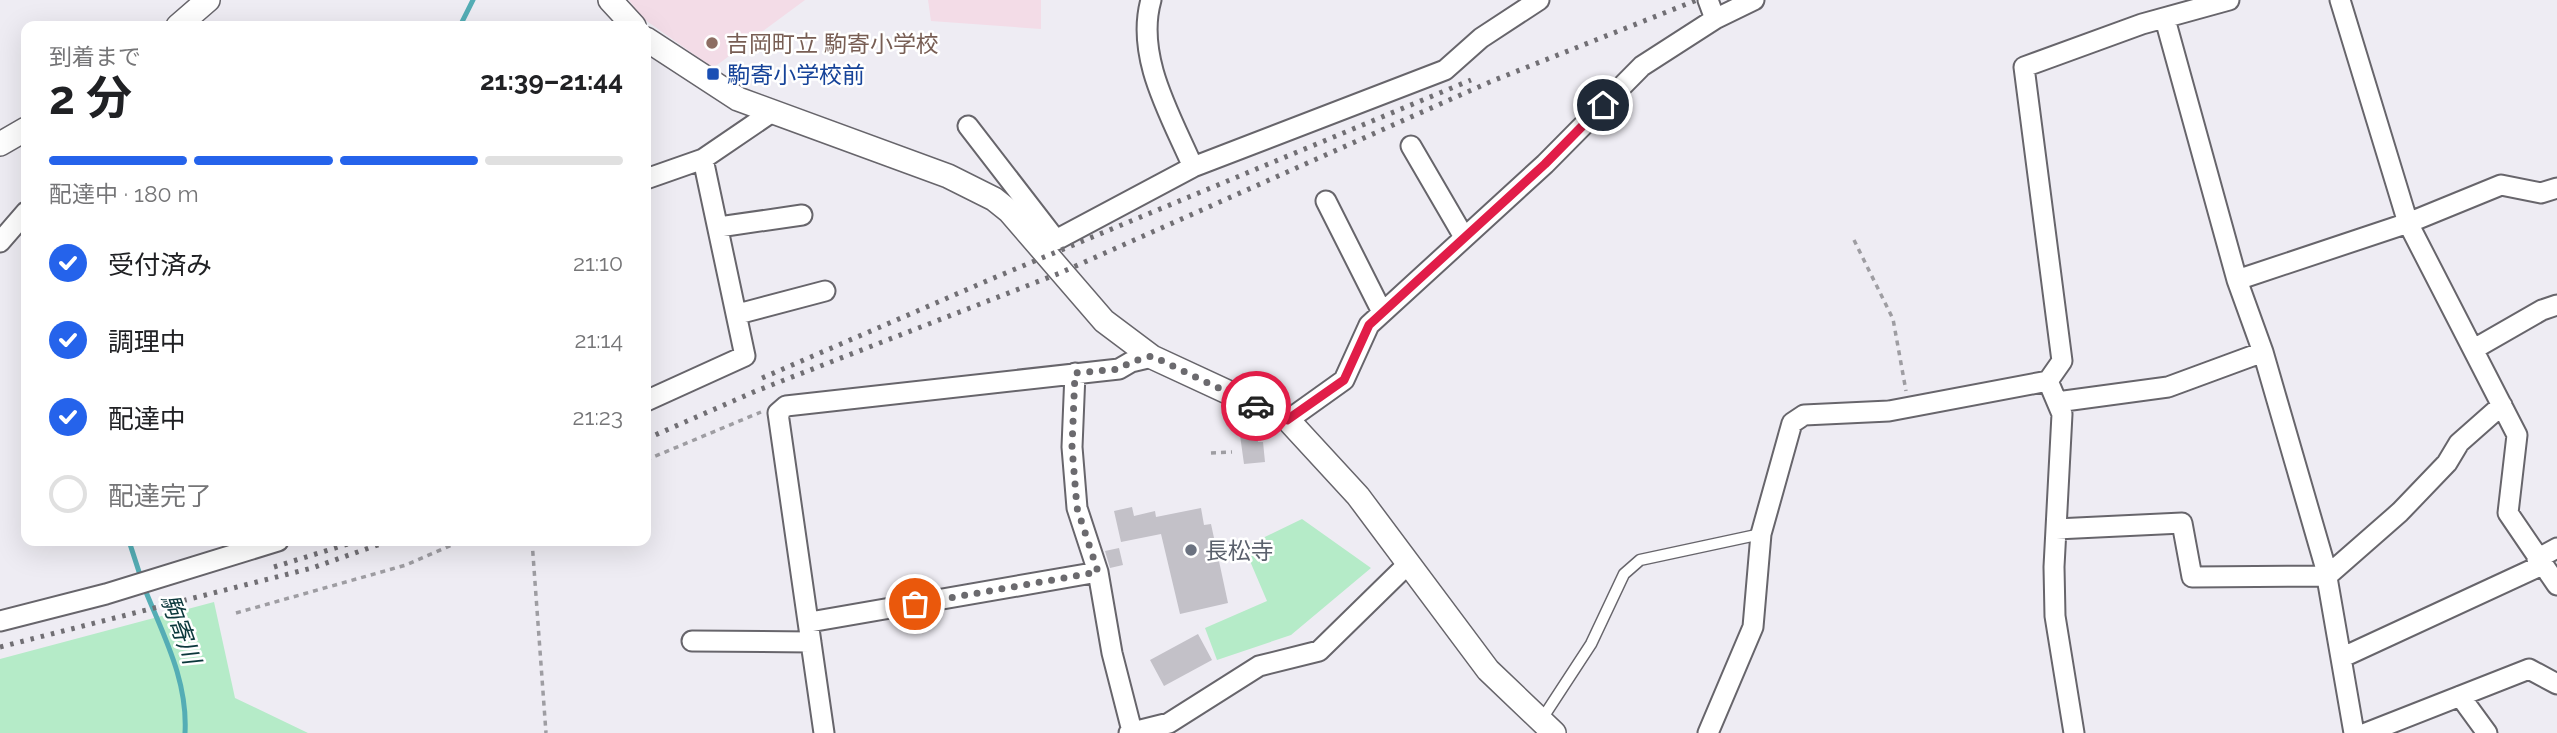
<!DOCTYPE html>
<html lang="ja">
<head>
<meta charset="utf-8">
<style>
	body { margin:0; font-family:Raleway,"Noto Sans JP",sans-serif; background:#f6f6f6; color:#202124; height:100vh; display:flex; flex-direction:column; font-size:26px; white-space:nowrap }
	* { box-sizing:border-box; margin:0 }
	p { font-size:23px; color:#757577 }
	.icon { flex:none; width:38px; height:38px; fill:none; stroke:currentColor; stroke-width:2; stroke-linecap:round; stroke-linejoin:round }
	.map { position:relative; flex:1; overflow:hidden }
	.side { position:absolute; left:21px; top:21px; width:630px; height:525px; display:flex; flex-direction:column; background:#fff; border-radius:14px; box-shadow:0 7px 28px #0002 }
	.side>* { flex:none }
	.pin { position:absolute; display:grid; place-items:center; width:60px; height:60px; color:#fff; margin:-30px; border:4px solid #fff; border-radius:50%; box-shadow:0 2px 7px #0007 }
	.courier { position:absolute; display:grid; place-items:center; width:70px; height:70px; margin:-35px; border:5px solid #e11d48; border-radius:50%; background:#fff; color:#222; box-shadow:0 2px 9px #0007 }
	.overview em { font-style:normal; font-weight:700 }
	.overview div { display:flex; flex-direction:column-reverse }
	.overview { display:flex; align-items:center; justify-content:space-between; height:119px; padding:0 28px }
	h1 { font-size:46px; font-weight:700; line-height:52px }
	.bar { display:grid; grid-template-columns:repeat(4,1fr); gap:10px 7px; align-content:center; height:84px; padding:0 28px }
	.bar i { height:9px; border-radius:5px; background:#e0e0e0 }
	.bar .active { background:#2563eb }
	.bar p { grid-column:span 4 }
	ol { padding:0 28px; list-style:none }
	li { display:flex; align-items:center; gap:21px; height:77px }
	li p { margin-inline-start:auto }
	li .icon { padding:7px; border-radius:50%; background:#2563eb; color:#fff; stroke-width:4 }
	li:last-child { color:#757577 }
	li i { width:38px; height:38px; border:4px solid #e0e0e0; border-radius:50% }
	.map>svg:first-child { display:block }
	.education { fill:#f3dce7 }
	.green { fill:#b5ebc8 }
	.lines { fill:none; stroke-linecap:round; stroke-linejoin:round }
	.stream { stroke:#54adb5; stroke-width:5 }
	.building { fill:#c3c1c8 }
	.service-casing { stroke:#67656b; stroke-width:13 }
	.minor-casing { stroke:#67656b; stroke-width:23 }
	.tertiary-casing { stroke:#67656b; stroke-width:26 }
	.path { stroke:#9e9da2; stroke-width:3.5; stroke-dasharray:5 5; stroke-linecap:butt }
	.service { stroke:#fff; stroke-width:10 }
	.minor { stroke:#fff; stroke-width:19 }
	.tertiary { stroke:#fff; stroke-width:23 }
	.rail { stroke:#716f74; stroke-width:5; stroke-dasharray:3.5 7; stroke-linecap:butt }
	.done { stroke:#6b6a6e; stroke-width:7; stroke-dasharray:0 12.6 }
	.route { stroke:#e11d48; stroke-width:9 }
	.education-dot { fill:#8d6e63; stroke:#fff; stroke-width:2.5 }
	.transit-dot { fill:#1a4fb4; stroke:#fff; stroke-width:2.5 }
	.worship-dot { fill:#6b7280; stroke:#fff; stroke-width:2.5 }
	.labels { text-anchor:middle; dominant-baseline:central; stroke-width:5; stroke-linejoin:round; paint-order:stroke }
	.education-label { font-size:23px; fill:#785e54; stroke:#fff; text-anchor:start }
	.transit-label { font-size:23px; fill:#164399; stroke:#fff; text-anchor:start }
	.worship-label { font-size:23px; fill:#5b616d; stroke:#fff; text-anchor:start }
	.water-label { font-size:24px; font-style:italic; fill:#0b373b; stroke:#fff }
</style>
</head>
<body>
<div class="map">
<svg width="2557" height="733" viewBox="0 0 2557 733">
	<rect width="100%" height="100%" fill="#eeecf3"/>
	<path class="education" d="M629,0H805L713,68L641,17Z
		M928,0H1041V29L931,21Z"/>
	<path class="green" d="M1302,519L1371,568L1291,635L1217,660L1205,628L1267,601L1244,547Z
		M214,602L235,698L308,733H0V659Z"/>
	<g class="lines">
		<path class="stream" d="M460,26L473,0
			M129,541L141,578
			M144,587C163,635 188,680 185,733"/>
	</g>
	<path class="building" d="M1257,427L1258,442H1263L1265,462L1244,464L1239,428Z
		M1132,507L1134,516L1155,511L1156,517L1201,508L1204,525L1211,524L1228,603L1180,614L1161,534L1121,542L1114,511Z
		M1119,548L1123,565L1110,568L1105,551Z
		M1198,634L1212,660L1164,686L1150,660Z"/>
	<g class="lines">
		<defs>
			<path id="service" d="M1540,722L1591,644L1624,574L1640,560L1761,534"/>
			<path id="minor" d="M1151,0C1135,57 1171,116 1193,167L1445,70L1481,38L1539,0
				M1708,0L1715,19
				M2340,0L2408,223L2517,435L2508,513L2557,585
				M2165,19L2237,280L2263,352L2325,566L2354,733
				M968,126L1056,240L1193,167
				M1411,146L1464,237
				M646,179L703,159L772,112
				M1326,201L1382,312
				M719,227L802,215
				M0,242L26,212
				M2237,280L2408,223L2501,185L2541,193L2557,188
				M738,314L825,291
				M2474,349L2542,310L2557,305
				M1075,373L1072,447L1077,508L1098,572L1112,653L1132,731
				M2048,381L2062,414L2054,567L2055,616L2074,733
				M646,401L745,356L703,159
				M2057,402L2168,387L2263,352
				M1288,420L1344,380L1369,325L1545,164L1642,66L1715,19L1754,0
				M2056,529L2182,523L2192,577L2327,576L2400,512L2447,463L2459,443L2502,405
				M2537,559L2557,548
				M0,621L106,594L278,541
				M810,622L1098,572
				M692,641L811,642
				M2341,658L2542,565
				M2460,696L2487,733
				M824,733L778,413L786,406L1119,369L1131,362L1152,357
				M1129,733L1169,723L1259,666L1319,651L1409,563
				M1708,733L1753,627L1761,534L1792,423L1804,415L1889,411L2048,381L2062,361L2024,67L2142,24L2229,0
				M2366,733L2529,669L2557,684"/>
			<path id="tertiary" d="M610,0L634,26
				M178,26L208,0
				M646,39L738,99L948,176L994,199L1009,211L1104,321L1152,357L1288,420L1358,496L1488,670L1554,733
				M0,144L26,129"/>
		</defs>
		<use href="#service" class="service-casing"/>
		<use href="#minor" class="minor-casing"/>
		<use href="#tertiary" class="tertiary-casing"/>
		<path class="path" d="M1854,240L1893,319L1906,391
			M1211,453L1232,452
			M646,460L761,412
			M532,541L546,733
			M236,613L406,565L461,541"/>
		<use href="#service" class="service"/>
		<use href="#minor" class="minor"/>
		<use href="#tertiary" class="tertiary"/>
		<path class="rail" d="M762,378L996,277L1471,80
			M646,439L756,391L1060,273L1492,81L1697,0
			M274,567L351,543
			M0,647L312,568L389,541"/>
	</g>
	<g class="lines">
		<path class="done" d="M915,604L1098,572L1077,508L1072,447L1075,373L1119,369L1131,362L1152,356L1256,406"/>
		<path class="route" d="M1256,406L1287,420L1344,380L1369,325L1545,164L1603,105"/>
	</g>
	<circle class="education-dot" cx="712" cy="43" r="7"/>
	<rect class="transit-dot" x="706" y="67" width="14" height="14" rx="3.5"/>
	<circle class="worship-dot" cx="1191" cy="550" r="7"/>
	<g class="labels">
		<g class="education-label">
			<text x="726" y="43">吉岡町立 駒寄小学校</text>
		</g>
		<g class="transit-label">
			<text x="727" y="74">駒寄小学校前</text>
		</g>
		<g class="worship-label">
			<text x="1205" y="550">長松寺</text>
		</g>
		<g class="water-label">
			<text transform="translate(181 629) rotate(70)">駒寄川</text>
		</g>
	</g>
</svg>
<div class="pin" style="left:915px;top:604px;background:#ea580c"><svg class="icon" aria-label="bag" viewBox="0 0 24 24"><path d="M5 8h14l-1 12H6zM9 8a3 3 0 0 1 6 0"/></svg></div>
<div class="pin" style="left:1603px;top:105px;background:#1f2937"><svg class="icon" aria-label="home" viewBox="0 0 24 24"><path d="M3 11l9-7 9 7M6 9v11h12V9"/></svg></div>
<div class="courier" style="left:1256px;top:406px"><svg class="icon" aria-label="car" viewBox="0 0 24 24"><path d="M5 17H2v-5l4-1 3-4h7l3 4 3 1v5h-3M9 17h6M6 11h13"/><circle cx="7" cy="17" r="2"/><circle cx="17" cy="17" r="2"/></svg></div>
<section class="side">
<div class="overview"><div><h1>2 分</h1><p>到着まで</p></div><em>21:39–21:44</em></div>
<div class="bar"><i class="active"></i><i class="active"></i><i class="active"></i><i></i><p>配達中 · 180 m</p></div>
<ol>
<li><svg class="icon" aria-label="check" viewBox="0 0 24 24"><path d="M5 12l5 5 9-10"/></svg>受付済み<p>21:10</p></li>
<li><svg class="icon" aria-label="check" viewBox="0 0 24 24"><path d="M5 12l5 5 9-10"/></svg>調理中<p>21:14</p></li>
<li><svg class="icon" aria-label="check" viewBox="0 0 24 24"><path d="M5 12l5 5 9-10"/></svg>配達中<p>21:23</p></li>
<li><i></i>配達完了</li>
</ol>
</section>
</div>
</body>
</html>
